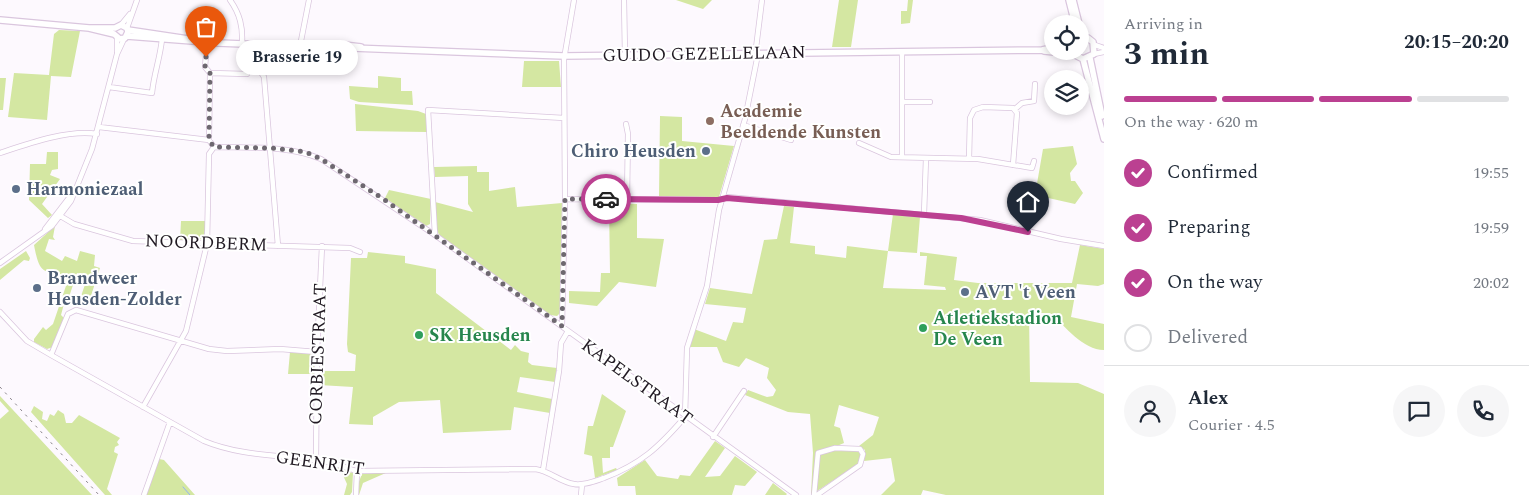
<!DOCTYPE html>
<html lang="en">
<head>
<meta charset="utf-8">
<style>
	body { margin:0; font-family:Spectral,serif; background:#f6f6f7; color:#1f2937; height:100vh; display:flex; flex-direction:column; font-size:19px; white-space:nowrap }
	* { box-sizing:border-box; margin:0 }
	p { font-size:16px; color:#747a83 }
	.icon { flex:none; width:28px; height:28px; fill:none; stroke:currentColor; stroke-width:2; stroke-linecap:round; stroke-linejoin:round }
	.map { position:relative; flex:1; overflow:hidden }
	.sheet { display:flex; flex-direction:column; background:#fff; width:425px }
	.sheet>* { flex:none }
	.tools { position:absolute; left:1044px; top:15px; display:grid; gap:10px }
	.tools a { display:grid; place-items:center; width:45px; height:45px; border-radius:50%; background:#fff; box-shadow:0 2px 8px #0003; font-size:25px }
	.pin { position:absolute; display:grid; place-items:center; width:42px; height:42px; color:#fff; margin:-51px -21px; border-radius:50% 50% 50% 0; rotate:-45deg; box-shadow:0 0 5px #0007 }
	.pin .icon { rotate:45deg }
	.courier { position:absolute; display:grid; place-items:center; width:50px; height:50px; margin:-25px; border:4px solid #bb4091; border-radius:50%; background:#fff; color:#222; box-shadow:0 1px 6px #0007 }
	.bubble { position:absolute; height:35px; border-radius:18px; background:#fff; box-shadow:0 2px 8px #0003; font-size:16px; font-weight:700; line-height:35px; text-align:center }
	.summary em { font-style:normal; font-weight:700 }
	.summary div { display:flex; flex-direction:column-reverse }
	.summary { display:flex; align-items:center; justify-content:space-between; height:85px; padding:0 20px }
	h1 { font-size:32px; font-weight:700; line-height:38px }
	.bar { display:grid; grid-template-columns:repeat(4,1fr); gap:8px 5px; align-content:center; height:60px; padding:0 20px }
	.bar i { height:6px; border-radius:4px; background:#e0e1e3 }
	.bar .current { background:#bb4091 }
	.bar p { grid-column:span 4 }
	.line { display:flex; align-items:center; gap:12px; padding:0 20px; border-top:1px solid #e0e1e3 }
	.line div { flex:1 }
	.round { display:grid; place-items:center; flex:none; width:52px; height:52px; border-radius:26px; background:#f6f6f7 }
	ol { padding:0 20px; list-style:none }
	li { display:flex; align-items:center; gap:15px; height:55px }
	li p { margin-inline-start:auto }
	li .icon { padding:5px; border-radius:50%; background:#bb4091; color:#fff; stroke-width:4 }
	li:last-child { color:#747a83 }
	li i { width:28px; height:28px; border:2px solid #e0e1e3; border-radius:50% }
	main { display:flex; flex:1; min-height:0 }
	.map>svg:first-child { display:block }
	.green { fill:#d4e7a2 }
	.lines { fill:none; stroke-linecap:round; stroke-linejoin:round }
	.stream { stroke:#93b3f4; stroke-width:1 }
	.minor-casing { stroke:#dac6de; stroke-width:6 }
	.major-casing { stroke:#dac6de; stroke-width:8 }
	.minor { stroke:#fff; stroke-width:4.5 }
	.major { stroke:#fff; stroke-width:5.5 }
	.rail { stroke:#888289; stroke-width:1; stroke-dasharray:2.5 5; stroke-linecap:butt }
	.done { stroke:#6e6870; stroke-width:5; stroke-dasharray:0 9 }
	.route { stroke:#bb4091; stroke-width:6 }
	.education-dot { fill:#8d6e63; stroke:#fff; stroke-width:2 }
	.service-dot { fill:#5c6f8a; stroke:#fff; stroke-width:2 }
	.leisure-dot { fill:#2e9e5b; stroke:#fff; stroke-width:2 }
	.labels { text-anchor:middle; dominant-baseline:central; stroke-width:4; stroke-linejoin:round; paint-order:stroke }
	.street-label { font-size:18px; fill:#211a23; stroke:#fff }
	.education-label { font-size:18px; font-weight:bold; fill:#785e54; stroke:#fff; text-anchor:start }
	.service-label { font-size:18px; font-weight:bold; fill:#4e5e75; stroke:#fff; text-anchor:start }
	.leisure-label { font-size:18px; font-weight:bold; fill:#27864d; stroke:#fff; text-anchor:start }
</style>
</head>
<body>
<main>
<div class="map">
<svg width="1104" height="495" viewBox="0 0 1104 495">
	<rect width="100%" height="100%" fill="#fdf9fe"/>
	<path class="green" d="M676,0H712L703,9Z
		M839,0H858L851,47H832Z
		M908,0H913L910,23L901,24V11H907Z
		M59,30L80,31L71,77L51,76L47,120L8,117L14,73L49,75L54,34Z
		M524,61H559L561,87H522Z
		M378,76L401,78V91H412L413,105L359,102L350,99L349,86L378,88Z
		M0,78H6L3,110H0Z
		M355,104L418,111L426,114L427,132L356,131Z
		M660,116L682,117V141L734,146L719,197L659,196Z
		M1073,146L1077,164L1070,173L1071,181H1075L1083,193L1075,204L1035,195L1043,149Z
		M47,152H58V169L52,170L50,175L60,179L42,204L52,215L48,218L29,200L30,164H46Z
		M477,166V172H489V191L515,187L517,207L562,203L560,313L557,316L550,315L439,235L436,227L435,202L473,212L468,204V176L435,177L434,167Z
		M389,190L431,199L430,224L426,226L385,198Z
		M609,203L637,204V238L664,239L656,287L619,282L597,306L569,303V291L600,292L601,273H610Z
		M784,206L794,207L790,243L815,246V254L846,258L847,246L888,251L893,214L920,217L917,253L888,251L883,288L946,290L945,287L924,285L927,256H920V252L957,257L954,280L978,283H1072L1080,245L1104,249V284L1098,286L1077,284L1071,317L1104,324V350C1083,350 1065,326 1050,313H1029L1030,382L1078,383L1104,394V495H946L923,490L921,495H881L895,481L891,458L864,461L865,450L859,446L873,435L879,417L839,405L834,426L840,428L844,443L837,446L858,450L861,453L860,463L811,495L813,453L810,414L788,412L745,395L748,390L767,397L773,396L776,390L767,378L769,368L746,358L739,367L723,362L717,347H690L694,329L726,341L733,322L743,323L746,308L705,304L710,288L752,294L764,240L777,239Z
		M181,221H206L204,239L180,241Z
		M55,226L53,237L55,240L49,239L45,251L62,261L65,256L77,261L80,251L95,255L94,266L100,268L89,302L80,299L88,276L77,273L68,300H65L61,315L64,318L53,347L47,349L34,342V339L43,327L46,330L53,324L68,280C42,268 40,276 34,245Z
		M26,251L30,258L29,261L24,260L0,280V269Z
		M368,252L405,256V263L436,269V293L511,350L515,345L521,351L529,353L528,362L532,365L557,368L555,382L520,377L517,392L552,399L550,413L514,407L511,430L443,433L440,400L399,402L373,417V425L349,424L353,387L319,385L320,371H355L356,355L348,352L347,344L351,258H367Z
		M290,352L312,354L314,358V374H288Z
		M602,394L626,411L613,447H610V458H602L603,473L616,468L617,470L595,478L592,456L584,454L588,426H593Z
		M0,396L92,495H0V419L9,411L0,401Z
		M34,406L43,412L42,419L47,421L50,414L54,416L58,410L64,414L66,423H72L79,415L120,438L117,442L119,445L115,447L114,452L118,454L107,489L112,495H105L31,412Z
		M715,441L725,448L705,477L720,476L735,456L757,472L745,486L735,485L732,495H636L635,486H618L617,478L645,460L657,476L678,479L680,475L690,476Z
		M159,459L164,460L195,495H146Z
		M331,465L353,473L352,492L350,495H344L347,484L341,471Z
		M388,472L363,483L359,495L358,484L362,474Z
		M773,483L787,494L786,495H765Z"/>
	<g class="lines">
		<path class="stream" d="M183,487L190,495"/>
		<defs>
			<path id="minor" d="M230,0C240,14 243,27 242,44
				M624,0L625,55
				M121,25L130,14
				M127,28L137,0
				M207,43L205,67L210,73L209,140
				M1095,45L1104,48
				M300,46L309,0
				M117,52V38
				M902,52V102H930
				M1094,54L1104,52
				M253,60L264,77L278,246
				M210,73L247,74V67L253,60L254,45
				M109,87L152,93C154,73 160,59 162,39
				M1015,109L1022,103L1034,101L1035,84
				M626,124L628,134L627,199
				M743,125L791,140
				M99,127L209,140L214,147
				M859,143L891,157L978,159L1032,168L1034,161
				M214,147C250,148 288,145 321,159L435,235L796,495
				M0,153C27,144 69,129 97,134
				M902,157V102
				M969,159L970,118L974,110L983,107L1013,108L1017,113L1013,165
				M565,199L718,200L727,197L980,220L1061,239L1104,246
				M57,214L74,224L133,241L350,248L360,252
				M924,214L926,158
				M45,229L75,190
				M435,235L428,110L564,118
				M0,263L52,226L71,201L92,149L117,54L124,39
				M0,312L27,341L51,355L204,441C245,458 288,454 332,463C341,465 348,469 357,471L535,469C550,471 560,482 574,484C583,486 595,481 604,478C641,464 659,447 685,417
				M562,326L565,199L564,59L574,0
				M51,355L68,314L76,310L209,349L227,351L280,349L317,352
				M143,407L186,331L207,244L209,154L214,147
				M685,417L687,348L707,286L719,210L745,119L757,59L756,48L762,0
				M713,437L744,391
				M316,461L317,352L322,246
				M543,470L559,371L561,343L568,331
				M144,495L170,422
				M356,495L357,471
				M581,495L582,485
				M814,495L818,453L835,448L860,449L863,454L860,465L817,495"/>
			<path id="major" d="M1069,0L1075,24
				M1073,0L1079,24
				M0,20L89,28L114,34L120,39L125,38L128,32L127,28L121,25L115,28H89
				M1080,28L1085,38
				M128,30L188,39
				M127,36L218,43L564,56L1042,50L1052,48
				M310,45L336,44L361,47
				M1044,51L1075,54
				M1074,51L1077,56L1083,59L1094,54L1093,42L1088,38L1080,39
				M1090,58L1102,116
				M1083,59L1104,139"/>
		</defs>
		<use href="#minor" class="minor-casing"/>
		<use href="#major" class="major-casing"/>
		<use href="#minor" class="minor"/>
		<use href="#major" class="major"/>
		<path class="rail" d="M0,387L99,495"/>
	</g>
	<g class="lines">
		<path class="done" d="M206,57L205,67L210,73L209,140L214,147L271,148L306,152L321,159L382,198L562,326L565,199H606"/>
		<path class="route" d="M606,199L718,200L727,198L961,218L1028,232"/>
	</g>
	<circle class="education-dot" cx="710" cy="121" r="5"/>
	<g class="service-dot">
		<circle cx="706" cy="151" r="5"/>
		<circle cx="16" cy="189" r="5"/>
		<circle cx="37" cy="288" r="5"/>
		<circle cx="965" cy="292" r="5"/>
	</g>
	<g class="leisure-dot">
		<circle cx="923" cy="328" r="5"/>
		<circle cx="419" cy="335" r="5"/>
	</g>
	<g class="labels">
		<g class="street-label">
			<text transform="translate(704 54) rotate(-1)">GUIDO GEZELLELAAN</text>
			<text transform="translate(206 243) rotate(2)">NOORDBERM</text>
			<text transform="translate(318 354) rotate(-88)">CORBIESTRAAT</text>
			<text transform="translate(637 382) rotate(36)">KAPELSTRAAT</text>
			<text transform="translate(320 463) rotate(8)">GEENRIJT</text>
		</g>
		<g class="education-label">
			<text x="720" y="111">Academie<tspan x="720" dy="21">Beeldende Kunsten</tspan></text>
		</g>
		<g class="service-label">
			<text x="696" y="151" text-anchor="end">Chiro Heusden</text>
			<text x="26" y="189">Harmoniezaal</text>
			<text x="47" y="278">Brandweer<tspan x="47" dy="21">Heusden-Zolder</tspan></text>
			<text x="975" y="292">AVT 't Veen</text>
		</g>
		<g class="leisure-label">
			<text x="933" y="318">Atletiekstadion<tspan x="933" dy="21">De Veen</tspan></text>
			<text x="429" y="335">SK Heusden</text>
		</g>
	</g>
</svg>
<div class="tools">
<a><svg class="icon" aria-label="locate" viewBox="0 0 24 24"><circle cx="12" cy="12" r="6"/><path d="M12 2v4M12 18v4M2 12h4M18 12h4"/></svg></a>
<a><svg class="icon" aria-label="layers" viewBox="0 0 24 24"><path d="M12 4l9 5-9 5-9-5zM3 14l9 5 9-5"/></svg></a>
</div>
<div class="pin" style="left:206px;top:57px;background:#ea580c"><svg class="icon" aria-label="bag" viewBox="0 0 24 24"><path d="M5 8h14l-1 12H6zM9 8a3 3 0 0 1 6 0"/></svg></div>
<div class="pin" style="left:1028px;top:232px;background:#1f2937"><svg class="icon" aria-label="home" viewBox="0 0 24 24"><path d="M3 11l9-7 9 7M6 9v11h12V9"/></svg></div>
<div class="courier" style="left:606px;top:199px"><svg class="icon" aria-label="car" viewBox="0 0 24 24"><path d="M5 17H2v-5l4-1 3-4h7l3 4 3 1v5h-3M9 17h6M6 11h13"/><circle cx="7" cy="17" r="2"/><circle cx="17" cy="17" r="2"/></svg></div>
<div class="bubble" style="left:236px;top:40px;width:122px">Brasserie 19</div>
</div>
<section class="sheet">
<div class="summary"><div><h1>3 min</h1><p>Arriving in</p></div><em>20:15–20:20</em></div>
<div class="bar"><i class="current"></i><i class="current"></i><i class="current"></i><i></i><p>On the way · 620 m</p></div>
<ol>
<li><svg class="icon" aria-label="check" viewBox="0 0 24 24"><path d="M5 12l5 5 9-10"/></svg>Confirmed<p>19:55</p></li>
<li><svg class="icon" aria-label="check" viewBox="0 0 24 24"><path d="M5 12l5 5 9-10"/></svg>Preparing<p>19:59</p></li>
<li><svg class="icon" aria-label="check" viewBox="0 0 24 24"><path d="M5 12l5 5 9-10"/></svg>On the way<p>20:02</p></li>
<li><i></i>Delivered</li>
</ol>
<div class="line" style="height:90px"><a class="round"><svg class="icon" aria-label="person" viewBox="0 0 24 24"><circle cx="12" cy="8" r="4"/><path d="M4 21q1-7 8-7t8 7"/></svg></a><div><b>Alex</b><p>Courier · 4.5</p></div><a class="round"><svg class="icon" aria-label="chat" viewBox="0 0 24 24"><path d="M4 5h16v11H9l-5 4z"/></svg></a><a class="round"><svg class="icon" aria-label="phone" viewBox="0 0 24 24"><path d="M5 4h4l2 5-3 2q2 4 5 5l2-3 5 2v4C11 20 4 13 5 4z"/></svg></a></div>
</section>
</main>
</body>
</html>
